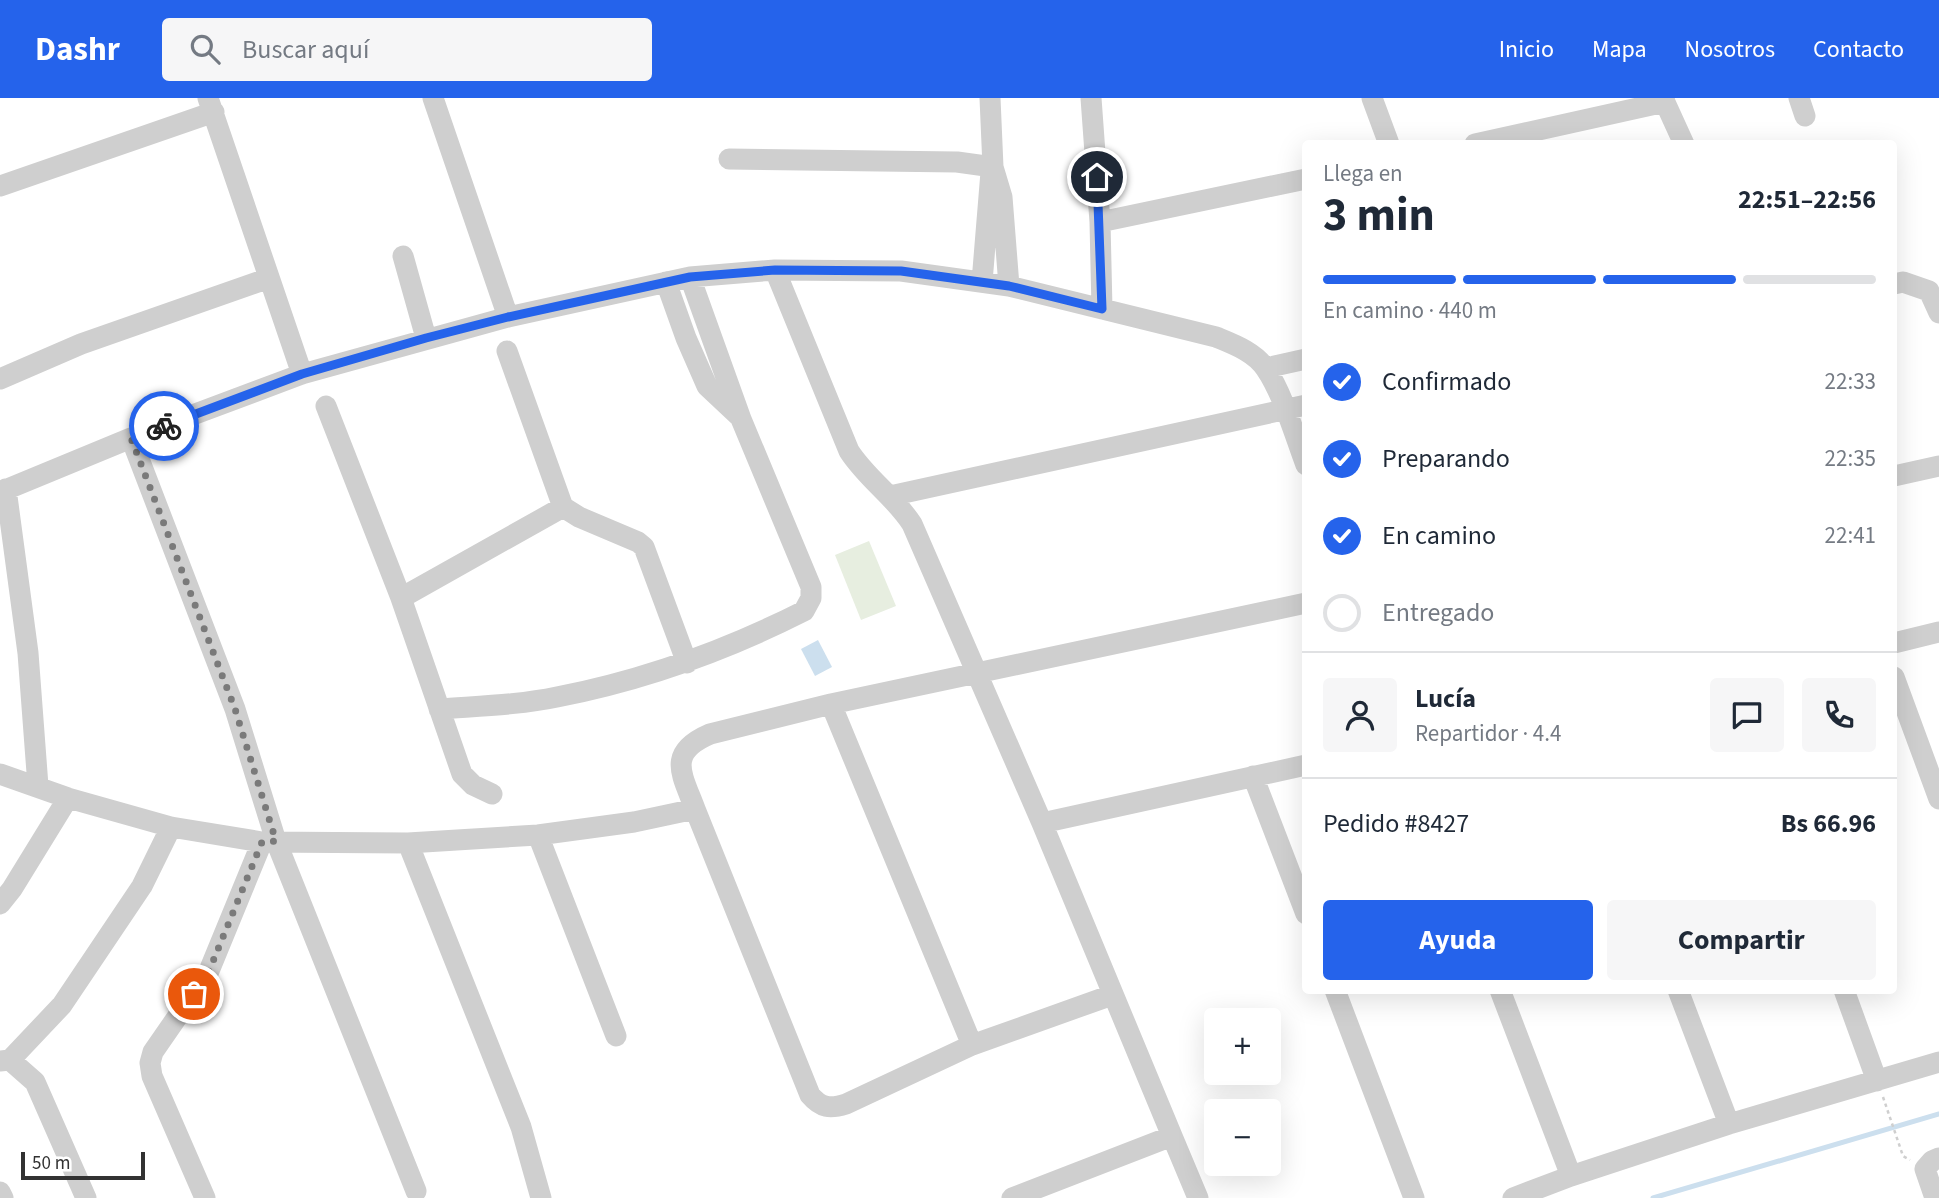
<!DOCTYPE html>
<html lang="es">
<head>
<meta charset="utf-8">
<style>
	body { margin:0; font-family:"Source Sans 3",sans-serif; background:#f6f6f7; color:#1f2937; height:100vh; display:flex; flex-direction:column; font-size:26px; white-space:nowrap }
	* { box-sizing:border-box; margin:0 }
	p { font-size:23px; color:#747a83 }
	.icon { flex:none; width:38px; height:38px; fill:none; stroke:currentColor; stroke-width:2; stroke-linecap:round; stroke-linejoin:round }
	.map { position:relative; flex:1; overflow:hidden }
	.sheet { position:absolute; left:1302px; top:42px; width:595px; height:854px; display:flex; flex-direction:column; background:#fff; border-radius:7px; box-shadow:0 7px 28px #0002 }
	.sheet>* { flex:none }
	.tools { position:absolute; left:1204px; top:910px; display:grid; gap:14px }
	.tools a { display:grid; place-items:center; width:77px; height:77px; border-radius:7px; background:#fff; box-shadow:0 7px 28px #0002; font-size:35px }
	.scale { position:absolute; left:21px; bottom:18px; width:124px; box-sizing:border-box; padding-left:7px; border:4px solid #323232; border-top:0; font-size:19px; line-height:24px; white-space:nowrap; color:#323232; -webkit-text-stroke:5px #fff; paint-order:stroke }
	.pin { position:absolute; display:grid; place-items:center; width:60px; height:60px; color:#fff; margin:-30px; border:4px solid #fff; border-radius:50%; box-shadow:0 2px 7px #0007 }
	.courier { position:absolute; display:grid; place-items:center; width:70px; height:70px; margin:-35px; border:5px solid #2563eb; border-radius:50%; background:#fff; color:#222; box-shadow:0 2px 9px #0007 }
	.headline em { font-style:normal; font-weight:700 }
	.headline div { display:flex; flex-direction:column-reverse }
	.headline { display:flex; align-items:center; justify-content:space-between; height:119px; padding:0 21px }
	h1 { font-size:46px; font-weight:700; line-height:52px }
	.bar { display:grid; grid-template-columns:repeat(4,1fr); gap:10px 7px; align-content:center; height:84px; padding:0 21px }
	.bar i { height:9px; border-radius:5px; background:#e0e1e3 }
	.bar .active { background:#2563eb }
	.bar p { grid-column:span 4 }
	.line { display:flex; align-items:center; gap:18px; padding:0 21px; border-top:2px solid #e0e1e3 }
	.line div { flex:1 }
	.round { display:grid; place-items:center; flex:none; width:74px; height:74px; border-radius:7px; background:#f6f6f7 }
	ol { padding:0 21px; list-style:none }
	li { display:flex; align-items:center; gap:21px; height:77px }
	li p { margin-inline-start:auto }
	li .icon { padding:7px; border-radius:50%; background:#2563eb; color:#fff; stroke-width:4 }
	li:last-child { color:#747a83 }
	li i { width:38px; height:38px; border:4px solid #e0e1e3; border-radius:50% }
	.action { display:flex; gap:14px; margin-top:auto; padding:14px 21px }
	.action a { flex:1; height:80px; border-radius:7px; background:#2563eb; color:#fff; font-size:28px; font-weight:700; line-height:80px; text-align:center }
	.action a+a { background:#f6f6f7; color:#1f2937 }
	header { display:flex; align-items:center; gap:42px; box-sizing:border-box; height:98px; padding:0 35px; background:#2563eb; color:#fff }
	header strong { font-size:33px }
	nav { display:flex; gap:38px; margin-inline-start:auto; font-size:24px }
	.search { width:490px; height:63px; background:#f6f6f7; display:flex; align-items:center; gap:18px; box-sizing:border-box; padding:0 24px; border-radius:7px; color:#747a83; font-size:26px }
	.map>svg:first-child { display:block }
	.green { fill:#e7eee0 }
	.water { fill:#ccdfee }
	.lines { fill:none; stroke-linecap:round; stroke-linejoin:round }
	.stream { stroke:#ccdfee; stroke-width:5 }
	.path { stroke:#cfcfcf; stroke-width:2.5; stroke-dasharray:3.5 3.5; stroke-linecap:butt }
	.minor { stroke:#cfcfcf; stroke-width:21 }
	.done { stroke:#7a7a7a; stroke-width:7; stroke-dasharray:0 12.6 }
	.route { stroke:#2563eb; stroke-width:9 }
</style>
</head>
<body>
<header>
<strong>Dashr</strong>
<div class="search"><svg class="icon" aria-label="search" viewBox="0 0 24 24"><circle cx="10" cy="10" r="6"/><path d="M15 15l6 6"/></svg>Buscar aquí</div>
<nav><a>Inicio</a><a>Mapa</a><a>Nosotros</a><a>Contacto</a></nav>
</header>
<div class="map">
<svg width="1939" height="1100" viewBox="0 0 1939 1100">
	<rect width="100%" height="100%" fill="#fff"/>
	<path class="green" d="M869,443L896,508L861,522L835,457Z"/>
	<path class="water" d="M818,542L832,569L815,578L801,551Z"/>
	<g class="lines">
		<path class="stream" d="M1653,1100L1939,1016"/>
		<path class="path" d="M1883,999L1903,1058L1910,1062"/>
		<path class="minor" d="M208,0L302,276
			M433,0L508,219
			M990,0L993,69L1002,99L1009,188
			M1091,0L1100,124L1102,211
			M1372,0L1389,46
			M1663,0L1684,46
			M1799,0L1805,18
			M1475,46L1665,4
			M729,61L957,64L993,69
			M0,88L214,14
			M1100,124L1306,81
			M403,158L426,240
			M775,172L849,353C867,381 894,398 912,426L1042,725L1172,1038L1012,1100
			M666,184L686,240L707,288L740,319
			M982,184L991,74
			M1894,186L1903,184L1929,193L1939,215
			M507,253L563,409L579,419L638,444L644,449L687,565
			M1266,270L1306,261
			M0,281L81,246L269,180
			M326,308L401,500L462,676L473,687L492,696
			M131,340L235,611L276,743L416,1093
			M1894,378L1939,368
			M6,391L28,555L38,688
			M0,394L131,340L302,276L508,219L690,179L775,172L901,173L1009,188L1216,239C1233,246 1255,254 1266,271C1283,296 1295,338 1306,367
			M890,398L1306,307
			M401,500L563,409
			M1894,545L1939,534
			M1894,579L1939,701
			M831,606L972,947
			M439,611C478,608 519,607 557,599C644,582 725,553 804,513L811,500V489L741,321L690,179
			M0,676L68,700L171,729L262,744L408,745L538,737L634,724L695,711C682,676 666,655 710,636L831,606L1306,505
			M1253,678L1306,816
			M695,711L810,997C821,1010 830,1011 846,1006L972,947L1112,897
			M1042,725L1306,667
			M538,737L616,938
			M408,745L521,1029L541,1100
			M0,806L12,791L68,700
			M1335,892L1414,1100
			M1500,892L1571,1078L1729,1026L1939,964
			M1678,892L1729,1026
			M1844,892L1877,983
			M10,962L62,907L142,788L171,729
			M0,963L10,962L35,984L86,1100
			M1172,1038L1198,1100
			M0,1094L3,1100
			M205,1100L152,978L150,965L153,954L209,873L262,744
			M1513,1100L1571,1078
			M1935,1100L1925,1071L1932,1063L1939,1060"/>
	</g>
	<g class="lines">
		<path class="done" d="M164,328L131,340L235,611L276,743L262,744L209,873L194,896"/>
		<path class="route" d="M164,328L302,276L426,240L508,219L690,179L775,172L901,173L1009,188L1102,211L1097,79"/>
	</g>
</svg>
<div class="tools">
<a>+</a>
<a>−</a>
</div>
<div class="scale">50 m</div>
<div class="pin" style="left:194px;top:896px;background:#ea580c"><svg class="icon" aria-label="bag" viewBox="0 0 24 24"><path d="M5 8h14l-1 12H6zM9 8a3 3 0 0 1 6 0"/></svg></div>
<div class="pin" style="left:1097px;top:79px;background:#1f2937"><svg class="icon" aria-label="home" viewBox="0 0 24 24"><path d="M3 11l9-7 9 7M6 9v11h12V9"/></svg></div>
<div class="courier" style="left:164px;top:328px"><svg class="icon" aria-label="bike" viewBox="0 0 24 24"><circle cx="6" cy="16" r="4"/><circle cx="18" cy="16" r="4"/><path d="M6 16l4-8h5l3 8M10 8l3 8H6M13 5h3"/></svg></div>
<section class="sheet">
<div class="headline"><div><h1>3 min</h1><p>Llega en</p></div><em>22:51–22:56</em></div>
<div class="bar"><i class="active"></i><i class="active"></i><i class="active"></i><i></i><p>En camino · 440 m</p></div>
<ol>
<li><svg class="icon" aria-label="check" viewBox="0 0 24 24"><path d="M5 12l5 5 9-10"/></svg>Confirmado<p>22:33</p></li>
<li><svg class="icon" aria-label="check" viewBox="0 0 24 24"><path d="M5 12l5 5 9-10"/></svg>Preparando<p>22:35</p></li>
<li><svg class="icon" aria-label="check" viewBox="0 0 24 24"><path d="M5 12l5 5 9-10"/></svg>En camino<p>22:41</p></li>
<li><i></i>Entregado</li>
</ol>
<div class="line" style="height:126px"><a class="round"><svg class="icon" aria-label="person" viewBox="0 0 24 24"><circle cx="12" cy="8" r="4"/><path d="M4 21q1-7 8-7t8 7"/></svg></a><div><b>Lucía</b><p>Repartidor · 4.4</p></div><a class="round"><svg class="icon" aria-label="chat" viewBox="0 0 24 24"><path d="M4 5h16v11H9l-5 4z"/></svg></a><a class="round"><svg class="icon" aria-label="phone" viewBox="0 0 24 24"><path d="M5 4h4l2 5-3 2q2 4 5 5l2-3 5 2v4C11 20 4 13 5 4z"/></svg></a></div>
<div class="line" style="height:91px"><div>Pedido #8427</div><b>Bs 66.96</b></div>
<div class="action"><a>Ayuda</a><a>Compartir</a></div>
</section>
</div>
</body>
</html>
